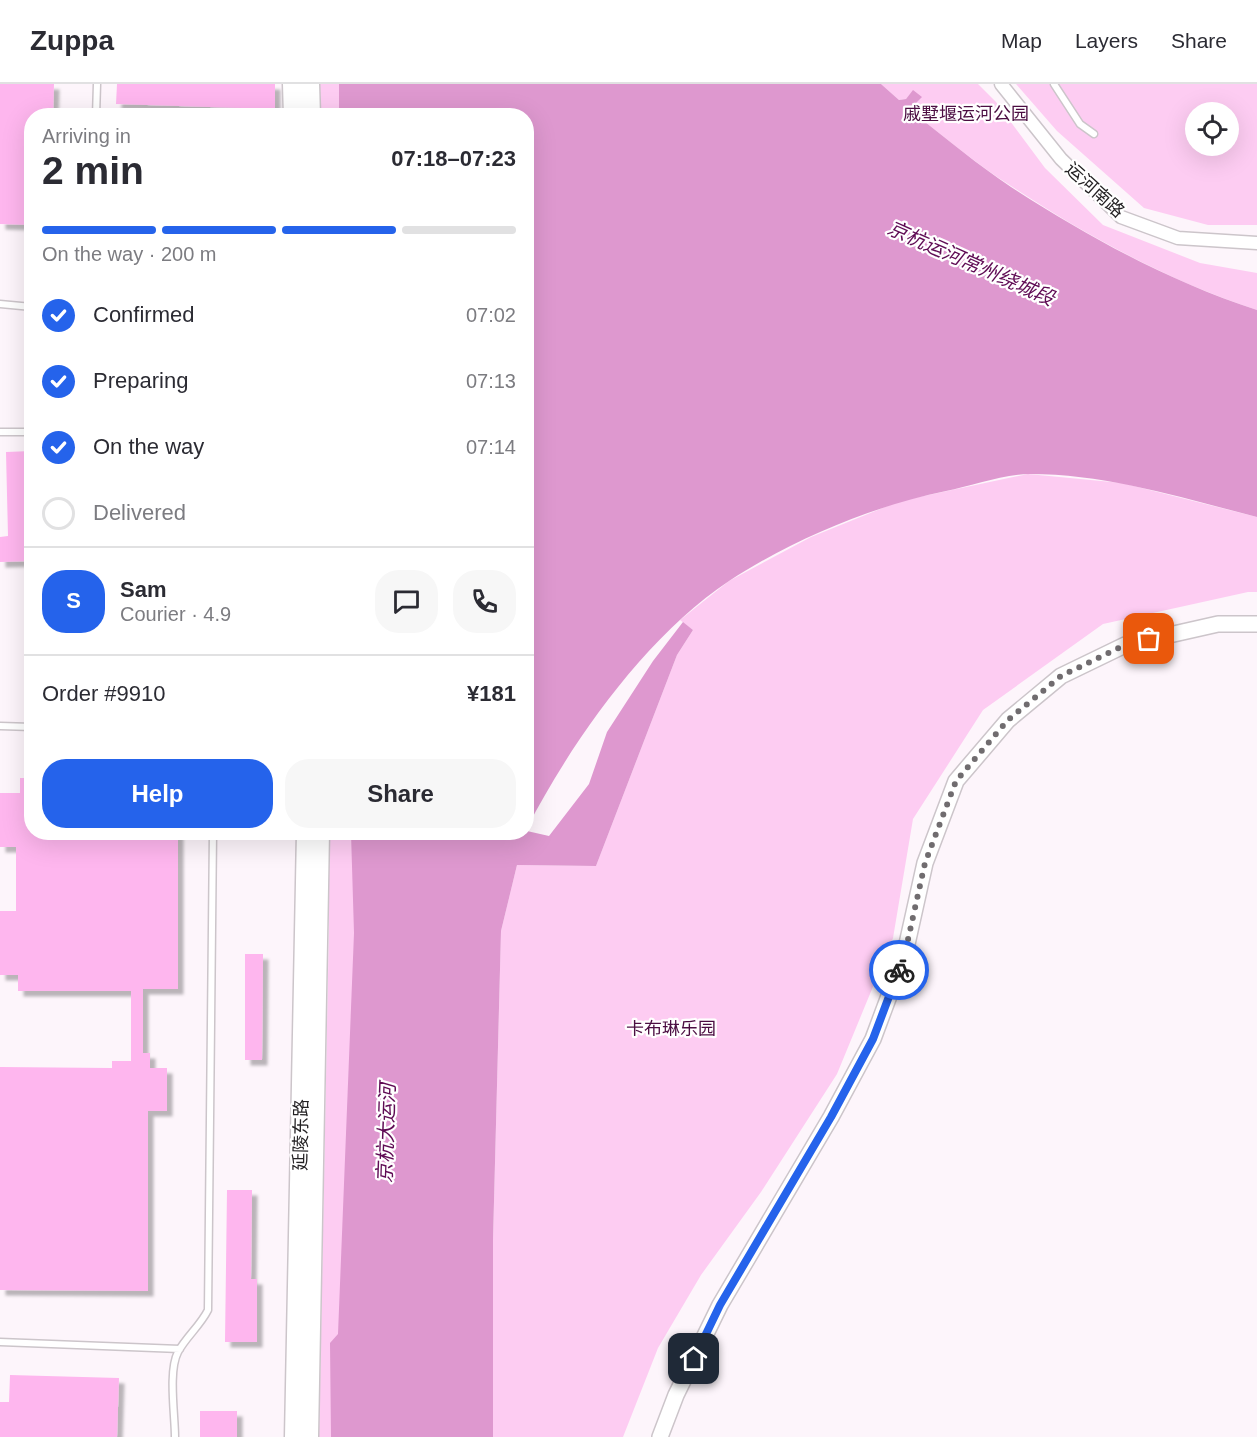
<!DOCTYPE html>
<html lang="en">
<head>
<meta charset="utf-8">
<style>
	body { margin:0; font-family:Arial,"Noto Sans SC",sans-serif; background:#f7f7f7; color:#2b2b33; height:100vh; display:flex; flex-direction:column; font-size:22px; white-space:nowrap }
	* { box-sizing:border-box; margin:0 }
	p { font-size:20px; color:#7c7c81 }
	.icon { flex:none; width:33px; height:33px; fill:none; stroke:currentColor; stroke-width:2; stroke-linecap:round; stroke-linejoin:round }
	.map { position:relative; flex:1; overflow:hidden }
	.side { position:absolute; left:24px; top:24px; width:510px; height:732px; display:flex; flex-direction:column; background:#fff; border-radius:24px; box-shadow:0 6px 24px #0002 }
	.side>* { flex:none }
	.controls { position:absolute; left:1185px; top:18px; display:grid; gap:12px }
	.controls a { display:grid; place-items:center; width:54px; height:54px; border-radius:50%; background:#fff; box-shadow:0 6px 24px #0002; font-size:30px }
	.pin { position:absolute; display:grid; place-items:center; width:51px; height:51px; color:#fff; margin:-26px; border-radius:12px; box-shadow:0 3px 9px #0006 }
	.courier { position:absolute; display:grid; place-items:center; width:60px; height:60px; margin:-30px; border:4px solid #2563eb; border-radius:50%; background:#fff; color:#222; box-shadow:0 2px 8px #0007 }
	.summary em { font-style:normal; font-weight:800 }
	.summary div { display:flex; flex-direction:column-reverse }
	.summary { display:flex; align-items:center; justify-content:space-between; height:102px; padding:0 18px }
	h1 { font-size:39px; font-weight:800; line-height:45px }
	.bar { display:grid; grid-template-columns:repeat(4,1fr); gap:9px 6px; align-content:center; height:72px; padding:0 18px }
	.bar i { height:8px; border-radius:4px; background:#e1e1e2 }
	.bar .current { background:#2563eb }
	.bar p { grid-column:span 4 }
	.line { display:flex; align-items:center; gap:15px; padding:0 18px; border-top:2px solid #e1e1e2 }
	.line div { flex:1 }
	.round { display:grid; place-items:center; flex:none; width:63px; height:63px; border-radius:24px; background:#f7f7f7 }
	ol { padding:0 18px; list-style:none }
	li { display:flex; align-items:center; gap:18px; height:66px }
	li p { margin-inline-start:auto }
	li .icon { padding:6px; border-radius:50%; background:#2563eb; color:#fff; stroke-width:4 }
	li:last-child { color:#7c7c81 }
	li i { width:33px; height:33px; border:3px solid #e1e1e2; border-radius:50% }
	.cta { display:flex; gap:12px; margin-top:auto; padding:12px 18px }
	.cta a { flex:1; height:69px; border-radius:24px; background:#2563eb; color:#fff; font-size:24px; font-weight:800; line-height:69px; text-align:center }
	.cta a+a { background:#f7f7f7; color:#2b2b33 }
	header { display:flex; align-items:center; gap:36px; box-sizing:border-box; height:84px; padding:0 30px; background:#fff; border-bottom:2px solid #e1e1e2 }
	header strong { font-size:28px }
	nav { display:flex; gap:33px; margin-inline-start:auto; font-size:21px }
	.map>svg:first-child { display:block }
	.green { fill:#fdccf2; fill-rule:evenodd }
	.water { fill:#de98cf }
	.building { fill:#feb6ee; filter:url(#shadow) }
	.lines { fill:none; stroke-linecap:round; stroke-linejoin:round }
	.service-casing { stroke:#ccc5ca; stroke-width:9 }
	.minor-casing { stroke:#ccc5ca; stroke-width:15 }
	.tertiary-casing { stroke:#ccc5ca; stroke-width:18 }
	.secondary-casing { stroke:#ccc5ca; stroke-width:21 }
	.service { stroke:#fff; stroke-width:6 }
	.minor { stroke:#fff; stroke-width:12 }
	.tertiary { stroke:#fff; stroke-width:15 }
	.secondary { stroke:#fff; stroke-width:18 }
	.done { stroke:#706c6f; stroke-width:6; stroke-dasharray:0 10.8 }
	.route { stroke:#2563eb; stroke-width:8 }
	.labels { text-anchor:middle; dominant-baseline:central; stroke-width:4.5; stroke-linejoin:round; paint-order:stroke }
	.park-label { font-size:18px; fill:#4b0d42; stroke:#fff }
	.street-label { font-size:18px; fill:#242224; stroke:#fff }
	.water-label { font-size:20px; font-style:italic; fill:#5f0b54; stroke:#fff }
</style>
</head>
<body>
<header>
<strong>Zuppa</strong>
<nav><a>Map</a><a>Layers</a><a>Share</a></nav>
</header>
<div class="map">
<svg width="1257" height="1353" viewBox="0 0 1257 1353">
	<defs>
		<filter id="shadow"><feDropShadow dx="5.5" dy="5.5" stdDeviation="1.5" flood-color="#0004"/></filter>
	</defs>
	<rect width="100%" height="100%" fill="#fdf5fb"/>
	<path class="green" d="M316,0H355V31H317Z
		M881,0H978L996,18L1045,84L1103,141L1200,179L1257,189V226C1171,198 1087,152 1011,102C978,81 947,55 916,31L913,7L906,15L899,16Z
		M1016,0H1257V141H1208L1144,124L1057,47ZM1196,28H1228V62H1196Z
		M1028,390L1122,399L1257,433V508H1248L1103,540L983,626L913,735L893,854L837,990L761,1108L701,1191L658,1264L623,1353H493V1156L501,847L517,781L596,782L677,571L693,546L680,536L729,497L811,453L900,417Z
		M327,749H357L341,1353H319L329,841Z"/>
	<path class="water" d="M339,0H881L899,16L906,15L913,6L922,13L914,21L916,31C947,55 978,81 1011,103C1087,152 1170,198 1257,226V433C1183,414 1107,390 1030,390C1005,390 971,402 946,407C873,422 791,456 729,497C646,552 572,657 527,744L526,32L339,31Z
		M683,538L693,546L677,571L596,782L517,781L501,847L493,1156V1353H331L330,1259L338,1250L354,849L351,749L527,747L549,752L589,700L607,648L653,577Z"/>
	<path class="building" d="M0,0H54L53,32H32V141L0,140Z
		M117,0H275V25L116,20Z
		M32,367V477L0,478V453L8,452L6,368Z
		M20,694H32V748H178V905H143V969H150V984H167V1027H148V1207L0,1206V983L112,984V977H131V907H18V891H0V827H16V763H0V709H20Z
		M245,870H263L262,976H245Z
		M227,1106H252L251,1195H257V1258H225Z
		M10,1291L119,1294L117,1353H0V1318H9Z
		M200,1327H237V1353H200Z"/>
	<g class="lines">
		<defs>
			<path id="service" d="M1054,0L1080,40L1094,50
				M96,32L97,0
				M0,220L32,223
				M0,348H32
				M0,642L32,643
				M0,1258L180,1265
				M175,1353C175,1331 168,1287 178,1268C186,1253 200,1242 208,1226L213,748"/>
			<path id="minor" d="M1001,0L1061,75L1121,133L1178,154L1257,159"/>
			<path id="tertiary" d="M660,1353L676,1311L720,1221L831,1033L873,955L905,869L925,779L956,697L1008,636L1061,592L1125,561L1218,540H1257"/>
			<path id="secondary" d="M292,0L293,32
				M310,0L311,32
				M294,1353L306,748
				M309,1353L320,748"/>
		</defs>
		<use href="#service" class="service-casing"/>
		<use href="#minor" class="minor-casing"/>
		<use href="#tertiary" class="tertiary-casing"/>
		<use href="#secondary" class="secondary-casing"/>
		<use href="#service" class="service"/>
		<use href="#minor" class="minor"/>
		<use href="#tertiary" class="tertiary"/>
		<use href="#secondary" class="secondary"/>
	</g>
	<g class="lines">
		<path class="done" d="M899,886L905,869L925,779L956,697L1008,636L1061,592L1125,561L1149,555"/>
		<path class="route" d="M694,1275L720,1221L831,1033L873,955L899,886"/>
	</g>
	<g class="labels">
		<g class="park-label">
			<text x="966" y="30">戚墅堰运河公园</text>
			<text x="671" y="945">卡布琳乐园</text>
		</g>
		<g class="street-label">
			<text transform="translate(1095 106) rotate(42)">运河南路</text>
			<text transform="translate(301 1051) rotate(-89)">延陵东路</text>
		</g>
		<g class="water-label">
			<text transform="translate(971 179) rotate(24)">京杭运河常州绕城段</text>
			<text transform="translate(386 1049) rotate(-88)">京杭大运河</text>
		</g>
	</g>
</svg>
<div class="controls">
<a><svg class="icon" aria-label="locate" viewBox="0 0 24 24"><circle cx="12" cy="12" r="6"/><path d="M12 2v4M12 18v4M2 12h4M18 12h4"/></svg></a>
</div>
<div class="pin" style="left:1149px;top:555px;background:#ea580c"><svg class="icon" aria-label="bag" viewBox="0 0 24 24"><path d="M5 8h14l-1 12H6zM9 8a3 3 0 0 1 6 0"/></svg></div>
<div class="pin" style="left:694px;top:1275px;background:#1f2937"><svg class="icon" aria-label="home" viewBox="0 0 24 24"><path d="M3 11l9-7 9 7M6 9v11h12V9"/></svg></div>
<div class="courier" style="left:899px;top:886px"><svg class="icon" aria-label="bike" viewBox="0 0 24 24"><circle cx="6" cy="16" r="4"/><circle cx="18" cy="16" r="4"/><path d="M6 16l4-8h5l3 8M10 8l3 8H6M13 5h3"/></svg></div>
<section class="side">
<div class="summary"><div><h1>2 min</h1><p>Arriving in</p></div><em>07:18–07:23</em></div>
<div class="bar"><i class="current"></i><i class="current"></i><i class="current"></i><i></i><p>On the way · 200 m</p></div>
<ol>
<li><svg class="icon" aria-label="check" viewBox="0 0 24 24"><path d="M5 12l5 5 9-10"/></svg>Confirmed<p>07:02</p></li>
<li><svg class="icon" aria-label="check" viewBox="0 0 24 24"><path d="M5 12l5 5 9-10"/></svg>Preparing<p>07:13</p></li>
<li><svg class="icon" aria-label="check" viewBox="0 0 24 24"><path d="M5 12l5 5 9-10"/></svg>On the way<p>07:14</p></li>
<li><i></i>Delivered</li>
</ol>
<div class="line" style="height:108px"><b class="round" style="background:#2563eb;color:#fff">S</b><div><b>Sam</b><p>Courier · 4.9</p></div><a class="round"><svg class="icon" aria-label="chat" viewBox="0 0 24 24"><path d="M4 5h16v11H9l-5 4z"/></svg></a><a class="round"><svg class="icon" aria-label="phone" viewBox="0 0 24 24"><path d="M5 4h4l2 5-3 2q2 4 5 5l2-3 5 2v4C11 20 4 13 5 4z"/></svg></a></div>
<div class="line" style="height:78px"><div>Order #9910</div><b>¥181</b></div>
<div class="cta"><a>Help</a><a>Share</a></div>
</section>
</div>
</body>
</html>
